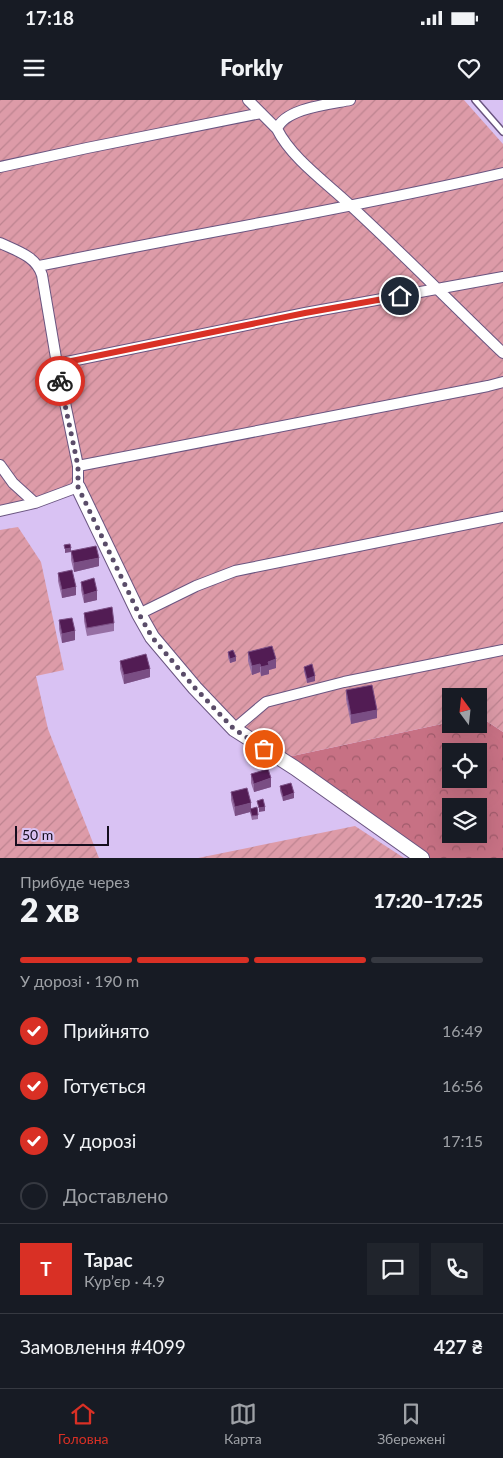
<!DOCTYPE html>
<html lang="uk">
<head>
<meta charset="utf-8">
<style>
	body { margin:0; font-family:Lato,sans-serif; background:#20242c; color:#f1f3f6; height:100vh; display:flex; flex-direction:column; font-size:19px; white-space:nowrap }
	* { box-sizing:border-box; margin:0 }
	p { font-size:16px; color:#9ea1a6 }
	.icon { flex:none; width:28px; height:28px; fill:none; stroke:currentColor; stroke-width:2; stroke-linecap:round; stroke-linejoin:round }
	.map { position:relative; height:758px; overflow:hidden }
	.panel { display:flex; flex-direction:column; background:#171b24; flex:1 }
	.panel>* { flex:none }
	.needle { width:32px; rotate:345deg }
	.buttons { position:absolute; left:442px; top:588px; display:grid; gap:10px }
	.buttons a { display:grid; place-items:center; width:45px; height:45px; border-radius:0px; background:#171b24; box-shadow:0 5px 20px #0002; font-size:25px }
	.scale { position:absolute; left:15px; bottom:12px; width:94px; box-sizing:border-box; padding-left:5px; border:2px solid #150d1e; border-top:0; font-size:14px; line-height:18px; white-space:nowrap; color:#150d1e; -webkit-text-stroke:4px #d9c2f3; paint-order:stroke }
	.pin { position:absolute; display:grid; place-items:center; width:42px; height:42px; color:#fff; margin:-21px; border:2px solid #fff; border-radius:50%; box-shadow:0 1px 5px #0007 }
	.courier { position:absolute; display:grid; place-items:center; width:50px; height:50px; margin:-25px; border:4px solid #d93025; border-radius:50%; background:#fff; color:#222; box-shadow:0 1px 6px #0007 }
	.summary em { font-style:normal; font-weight:800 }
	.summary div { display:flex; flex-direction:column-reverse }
	.summary { display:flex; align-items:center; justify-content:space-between; height:85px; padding:0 20px }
	h1 { font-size:32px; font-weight:800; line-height:38px }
	.bar { display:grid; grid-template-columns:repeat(4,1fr); gap:8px 5px; align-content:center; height:60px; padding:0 20px }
	.bar i { height:6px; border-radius:4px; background:#363941 }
	.bar .active { background:#d93025 }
	.bar p { grid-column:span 4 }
	.line { display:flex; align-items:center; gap:12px; padding:0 20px; border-top:1px solid #363941 }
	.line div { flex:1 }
	.round { display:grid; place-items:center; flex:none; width:52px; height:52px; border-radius:0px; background:#20242c }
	ol { padding:0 20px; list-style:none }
	li { display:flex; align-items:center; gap:15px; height:55px }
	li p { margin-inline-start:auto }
	li .icon { padding:5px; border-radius:50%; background:#d93025; color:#fff; stroke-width:4 }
	li:last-child { color:#9ea1a6 }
	li i { width:28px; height:28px; border:2px solid #363941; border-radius:50% }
	.status { display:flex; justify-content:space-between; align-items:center; height:35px; padding:0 25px; background:#171b24; direction:ltr }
	.status svg { height:14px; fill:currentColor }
	header { display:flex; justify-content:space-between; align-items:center; height:65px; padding:0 20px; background:#171b24; font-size:22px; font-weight:800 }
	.dock { display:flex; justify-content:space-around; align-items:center; height:70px; border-top:1px solid #363941; background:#171b24; font-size:14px; color:#9ea1a6 }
	.dock a { display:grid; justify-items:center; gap:2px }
	.dock .active { color:#d93025 }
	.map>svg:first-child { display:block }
	.forest { fill:url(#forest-crowns); fill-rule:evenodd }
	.garden { fill:url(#garden-furrows) }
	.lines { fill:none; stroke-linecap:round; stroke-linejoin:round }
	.service-casing { stroke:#6a5580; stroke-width:8 }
	.minor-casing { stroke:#6a5580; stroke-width:12 }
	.tertiary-casing { stroke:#6a5580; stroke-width:16 }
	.service { stroke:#fff; stroke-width:5 }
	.minor { stroke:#fff; stroke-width:10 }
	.tertiary { stroke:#fff; stroke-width:14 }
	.wall { fill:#966fa4 }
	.shaded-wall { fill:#7a4e84 }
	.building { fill:#521c54; stroke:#7a4e84 }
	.done { stroke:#5a4c69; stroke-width:5; stroke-dasharray:0 9 }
	.route { stroke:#d93025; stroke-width:6 }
</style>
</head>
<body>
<div class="status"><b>17:18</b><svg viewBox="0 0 49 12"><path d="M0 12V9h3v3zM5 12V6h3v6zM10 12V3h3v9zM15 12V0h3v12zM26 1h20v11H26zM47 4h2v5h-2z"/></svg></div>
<header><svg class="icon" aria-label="menu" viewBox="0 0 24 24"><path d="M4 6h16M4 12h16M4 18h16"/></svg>Forkly<svg class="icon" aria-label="heart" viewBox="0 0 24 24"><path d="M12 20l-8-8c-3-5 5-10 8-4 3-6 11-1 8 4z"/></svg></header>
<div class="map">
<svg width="503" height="758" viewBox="0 0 503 758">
	<defs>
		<pattern id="forest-crowns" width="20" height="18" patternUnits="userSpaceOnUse" patternTransform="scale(1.25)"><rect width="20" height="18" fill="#c77184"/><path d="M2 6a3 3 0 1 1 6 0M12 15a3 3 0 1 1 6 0" fill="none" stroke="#a05b6b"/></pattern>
		<pattern id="garden-furrows" width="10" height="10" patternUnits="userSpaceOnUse" patternTransform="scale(1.25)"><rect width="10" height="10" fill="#dd9ba8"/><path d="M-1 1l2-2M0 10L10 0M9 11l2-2" fill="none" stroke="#bd8490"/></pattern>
	</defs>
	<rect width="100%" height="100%" fill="#d9c2f3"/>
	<path class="forest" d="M479,616L503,632V758H420L283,658L451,622V624H479ZM451,651H479V679H451ZM451,706H479V734H451Z"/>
	<path class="garden" d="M0,0H464L503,44V632L479,616V596H451V622L283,658L222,612L150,528L82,379L0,415Z
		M18,427L41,462L64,570L36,576L48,629L99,758H0V430Z
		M355,726L404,758H198Z"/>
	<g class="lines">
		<defs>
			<path id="service" d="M475,0L503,32"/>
			<path id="minor" d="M248,0L277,29
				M350,0C331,4 285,8 277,29C292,59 327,83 351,106C403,154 452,204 503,253
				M0,67L87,48L261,13
				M0,143C17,151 36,156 42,175L57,264L78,366V387L35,403L0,411
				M39,166C193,134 349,109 503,73
				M57,264L305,213L503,177
				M0,365L13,383L35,403
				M78,366L488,286L503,282
				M139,514L196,486L235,471L503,417
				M234,629L266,602L344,582L503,550"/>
			<path id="tertiary" d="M78,387L139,514L152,537L195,588L234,629L295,668L422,758"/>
		</defs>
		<use href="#service" class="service-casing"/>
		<use href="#minor" class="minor-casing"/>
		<use href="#tertiary" class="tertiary-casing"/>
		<use href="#service" class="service"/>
		<use href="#minor" class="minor"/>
		<use href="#tertiary" class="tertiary"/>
	</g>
	<path class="wall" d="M71,451L99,466L74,472L71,460Z
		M58,473L76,495L62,498L58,481Z
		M81,482L97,500L84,503L81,490Z
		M84,513L114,523V531L87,536L84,521Z
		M59,520L75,540L62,543L59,529Z
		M228,552L236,561L230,563L228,557Z
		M248,552L276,568L269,570V574L261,576L260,572L252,575L248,561Z
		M120,561L150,577L124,584L120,569Z
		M304,567L315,581L307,583L304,571Z
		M346,590L377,618L351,624L346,599Z
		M251,674L271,687L254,692L251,683Z
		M280,686L294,698L283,701L280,691Z
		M231,692L258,715V719L252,720L250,712L235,716L231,700Z"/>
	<path class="shaded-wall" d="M71,448V452L65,453V449Z
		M99,458V466L74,472V463Z
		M76,487V495L62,498V490Z
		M97,491V500L84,503V495Z
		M75,531V540L62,543V534Z
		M236,557V561L230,563V559Z
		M276,559V568L269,570V574L261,576V567L268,562Z
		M260,564V572L252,575V566Z
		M150,569V577L124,584V575Z
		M315,576V581L307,583V579Z
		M377,610V618L351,624V615Z
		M271,678V687L254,692V684Z
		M294,693V698L283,701V697Z
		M251,703V712L250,709V712L235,716V707Z
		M265,707V711L259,712V708Z"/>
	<path class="building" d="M70,444L71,448L65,449L64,445Z
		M96,446L99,458L74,463L71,451Z
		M72,470L76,487L62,490L58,473Z
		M94,478L97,491L84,495L81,482Z
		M112,507L114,523L87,528L84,513Z
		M72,518L75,531L62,534L59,520Z
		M272,546L276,559L268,562L269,565L261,567L260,564L252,566L248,552Z
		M233,550L236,557L230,559L228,552Z
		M146,554L150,569L124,575L120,561Z
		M312,564L315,576L307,579L304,567Z
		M372,585L377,610L351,615L346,590Z
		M268,669L271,678L254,684L251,674Z
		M291,683L294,693L283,697L280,686Z
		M247,688L251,703L235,707L231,692Z
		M263,699L265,707L259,708L257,701Z
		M257,707L258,715L252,716L250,709Z"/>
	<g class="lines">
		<path class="done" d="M60,281L78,366V387L139,514L152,537L195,588L234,629L264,649"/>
		<path class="route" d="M60,281L57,264L305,213L400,196"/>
	</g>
</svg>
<div class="buttons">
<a><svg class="needle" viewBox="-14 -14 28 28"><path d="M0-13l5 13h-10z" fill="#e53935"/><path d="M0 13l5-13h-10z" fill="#9ea1a6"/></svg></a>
<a><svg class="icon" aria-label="locate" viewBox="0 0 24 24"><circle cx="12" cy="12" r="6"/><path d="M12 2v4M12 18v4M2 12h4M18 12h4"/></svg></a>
<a><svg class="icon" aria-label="layers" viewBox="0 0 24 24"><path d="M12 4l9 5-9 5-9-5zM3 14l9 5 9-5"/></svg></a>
</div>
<div class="scale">50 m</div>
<div class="pin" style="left:264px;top:649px;background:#ea580c"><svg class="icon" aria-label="bag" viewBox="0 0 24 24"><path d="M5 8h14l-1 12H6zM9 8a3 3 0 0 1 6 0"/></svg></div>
<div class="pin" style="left:400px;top:196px;background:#1f2937"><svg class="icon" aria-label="home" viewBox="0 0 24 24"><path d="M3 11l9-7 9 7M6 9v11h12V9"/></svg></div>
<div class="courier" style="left:60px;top:281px"><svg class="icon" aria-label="bike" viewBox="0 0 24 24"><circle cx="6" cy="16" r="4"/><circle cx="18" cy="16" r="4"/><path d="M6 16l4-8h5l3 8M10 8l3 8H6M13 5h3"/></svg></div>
</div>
<section class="panel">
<div class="summary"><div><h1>2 хв</h1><p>Прибуде через</p></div><em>17:20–17:25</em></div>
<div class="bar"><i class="active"></i><i class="active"></i><i class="active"></i><i></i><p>У дорозі · 190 m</p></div>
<ol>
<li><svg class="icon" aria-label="check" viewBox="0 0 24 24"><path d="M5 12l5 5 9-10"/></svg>Прийнято<p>16:49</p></li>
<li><svg class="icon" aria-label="check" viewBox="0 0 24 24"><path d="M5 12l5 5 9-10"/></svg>Готується<p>16:56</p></li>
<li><svg class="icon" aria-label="check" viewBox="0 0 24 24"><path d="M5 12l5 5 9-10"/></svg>У дорозі<p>17:15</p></li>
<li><i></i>Доставлено</li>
</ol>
<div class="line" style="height:90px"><b class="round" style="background:#d93025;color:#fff">Т</b><div><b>Тарас</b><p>Кур’єр · 4.9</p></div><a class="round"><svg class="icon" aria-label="chat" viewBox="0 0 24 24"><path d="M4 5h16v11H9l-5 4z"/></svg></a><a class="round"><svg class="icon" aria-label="phone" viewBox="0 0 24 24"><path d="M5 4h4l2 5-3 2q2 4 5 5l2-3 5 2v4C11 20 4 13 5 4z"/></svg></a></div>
<div class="line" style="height:65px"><div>Замовлення #4099</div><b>427 ₴</b></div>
</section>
<nav class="dock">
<a class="active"><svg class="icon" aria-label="home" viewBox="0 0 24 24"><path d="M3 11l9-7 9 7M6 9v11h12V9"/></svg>Головна</a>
<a><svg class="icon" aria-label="map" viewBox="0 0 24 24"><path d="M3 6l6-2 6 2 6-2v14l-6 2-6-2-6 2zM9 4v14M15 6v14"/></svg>Карта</a>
<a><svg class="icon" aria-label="saved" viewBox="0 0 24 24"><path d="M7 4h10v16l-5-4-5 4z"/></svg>Збережені</a>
</nav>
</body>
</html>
